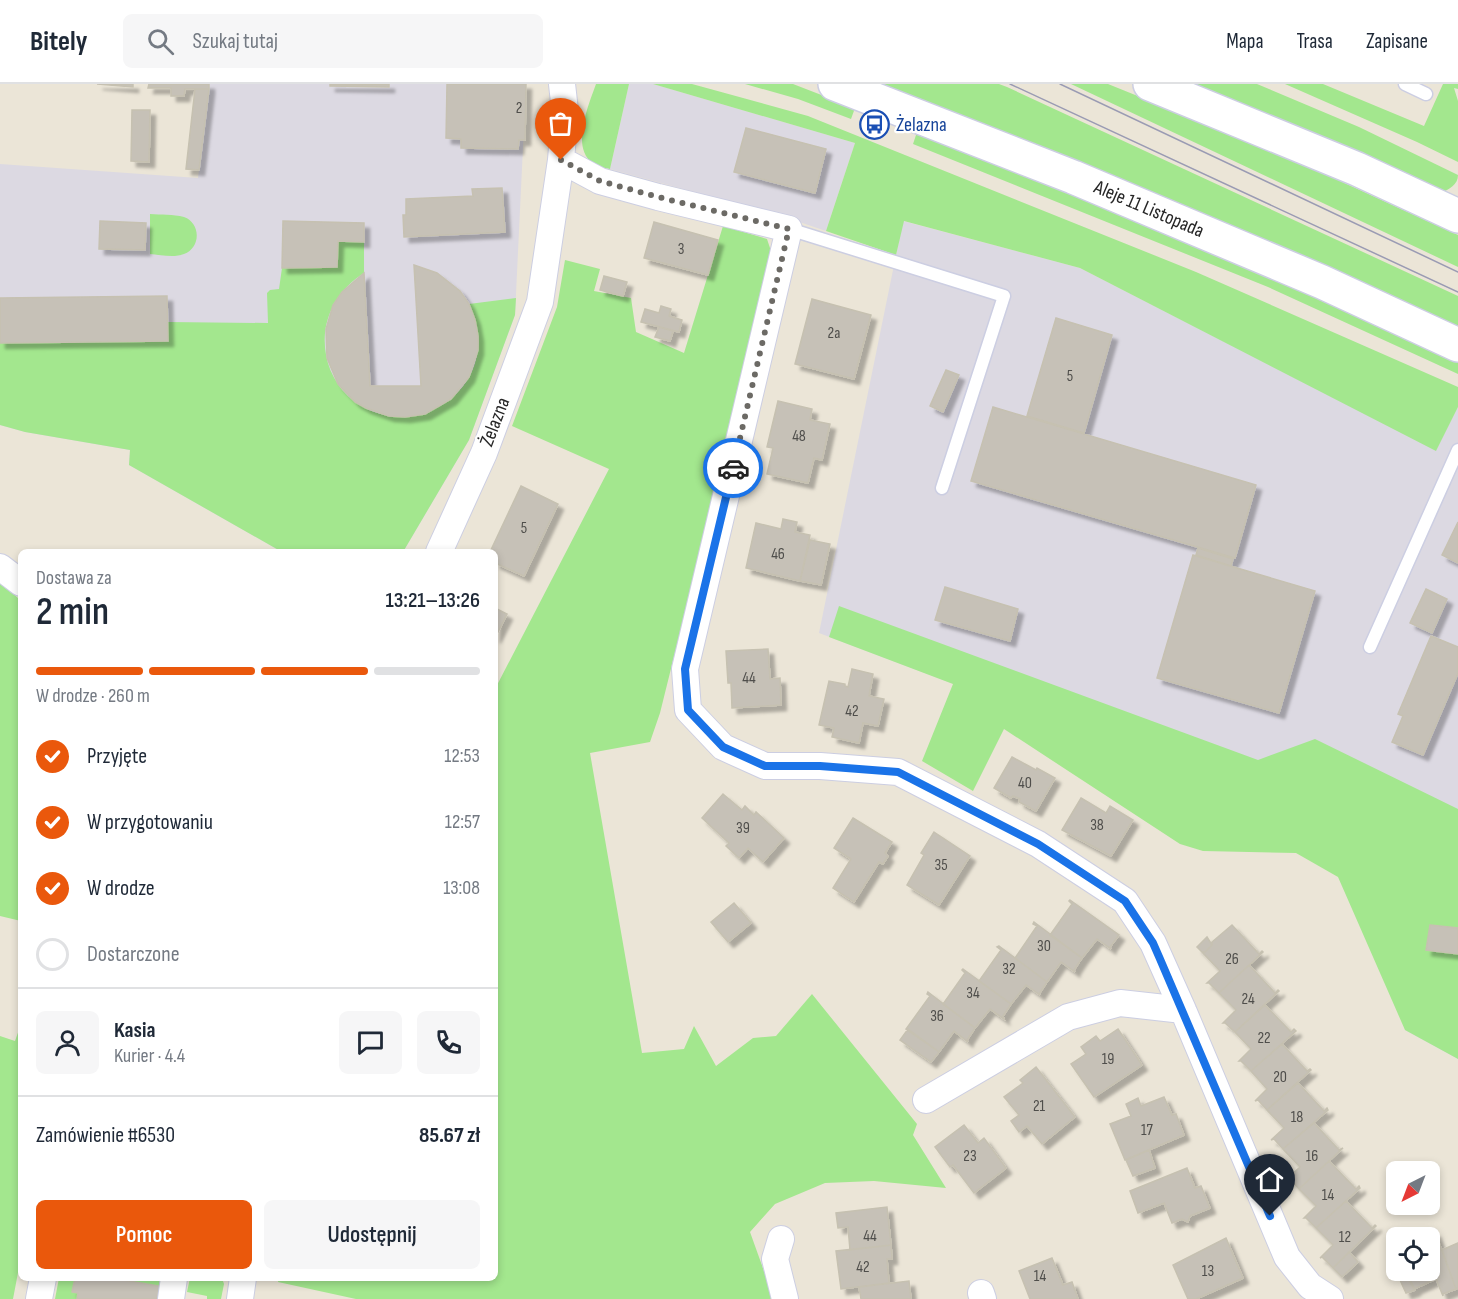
<!DOCTYPE html>
<html lang="pl">
<head>
<meta charset="utf-8">
<style>
	body { margin:0; font-family:"Sofia Sans Condensed",sans-serif; background:#f6f6f7; color:#1f2937; height:100vh; display:flex; flex-direction:column; font-size:22px; white-space:nowrap }
	* { box-sizing:border-box; margin:0 }
	p { font-size:20px; color:#747a83 }
	.icon { flex:none; width:33px; height:33px; fill:none; stroke:currentColor; stroke-width:2; stroke-linecap:round; stroke-linejoin:round }
	.map { position:relative; flex:1; overflow:hidden }
	.sheet { position:absolute; left:18px; top:465px; width:480px; height:732px; display:flex; flex-direction:column; background:#fff; border-radius:9px; box-shadow:0 3px 9px #0003 }
	.sheet>* { flex:none }
	.needle { width:39px; rotate:222deg }
	.tools { position:absolute; left:1386px; top:1077px; display:grid; gap:12px }
	.tools a { display:grid; place-items:center; width:54px; height:54px; border-radius:9px; background:#fff; box-shadow:0 3px 9px #0003; font-size:30px }
	.pin { position:absolute; display:grid; place-items:center; width:51px; height:51px; color:#fff; margin:-62px -26px; border-radius:50% 50% 50% 0; rotate:-45deg; box-shadow:0 0 6px #0007 }
	.pin .icon { rotate:45deg }
	.courier { position:absolute; display:grid; place-items:center; width:60px; height:60px; margin:-30px; border:4px solid #1a73e8; border-radius:50%; background:#fff; color:#222; box-shadow:0 2px 8px #0007 }
	.head em { font-style:normal; font-weight:600 }
	.head div { display:flex; flex-direction:column-reverse }
	.head { display:flex; align-items:center; justify-content:space-between; height:102px; padding:0 18px }
	h1 { font-size:39px; font-weight:600; line-height:45px }
	.bar { display:grid; grid-template-columns:repeat(4,1fr); gap:9px 6px; align-content:center; height:72px; padding:0 18px }
	.bar i { height:8px; border-radius:4px; background:#e0e1e3 }
	.bar .selected { background:#ea580c }
	.bar p { grid-column:span 4 }
	.line { display:flex; align-items:center; gap:15px; padding:0 18px; border-top:2px solid #e0e1e3 }
	.line div { flex:1 }
	.round { display:grid; place-items:center; flex:none; width:63px; height:63px; border-radius:9px; background:#f6f6f7 }
	ol { padding:0 18px; list-style:none }
	li { display:flex; align-items:center; gap:18px; height:66px }
	li p { margin-inline-start:auto }
	li .icon { padding:6px; border-radius:50%; background:#ea580c; color:#fff; stroke-width:4 }
	li:last-child { color:#747a83 }
	li i { width:33px; height:33px; border:3px solid #e0e1e3; border-radius:50% }
	.action { display:flex; gap:12px; margin-top:auto; padding:12px 18px }
	.action a { flex:1; height:69px; border-radius:9px; background:#ea580c; color:#fff; font-size:24px; font-weight:600; line-height:69px; text-align:center }
	.action a+a { background:#f6f6f7; color:#1f2937 }
	header { display:flex; align-items:center; gap:36px; box-sizing:border-box; height:84px; padding:0 30px; background:#fff; border-bottom:2px solid #e0e1e3 }
	header strong { font-size:28px }
	nav { display:flex; gap:33px; margin-inline-start:auto; font-size:21px }
	.search { width:420px; height:54px; background:#f6f6f7; display:flex; align-items:center; gap:15px; box-sizing:border-box; padding:0 21px; border-radius:9px; color:#747a83; font-size:22px }
	.map>svg:first-child { display:block }
	.industrial { fill:#dcd9e2 }
	.green { fill:#a3e78e }
	.building { fill:#c6c1b7; stroke:#c6c1b1; stroke-width:1.5; filter:url(#shadow) }
	.lines { fill:none; stroke-linecap:round; stroke-linejoin:round }
	.service-casing { stroke:#cccee2; stroke-width:15 }
	.minor-casing { stroke:#cccee2; stroke-width:28 }
	.secondary-casing { stroke:#cccee2; stroke-width:36 }
	.service { stroke:#fff; stroke-width:12 }
	.minor { stroke:#fff; stroke-width:26 }
	.secondary { stroke:#fff; stroke-width:33 }
	.tram { stroke:#9a9bb3; stroke-width:1.5 }
	.done { stroke:#6c6a65; stroke-width:6; stroke-dasharray:0 10.8 }
	.route { stroke:#1a73e8; stroke-width:8 }
	.labels { text-anchor:middle; dominant-baseline:central; stroke-width:4.5; stroke-linejoin:round; paint-order:stroke }
	.number-label { font-size:16px; fill:#4f4e4b }
	.transit-label { font-size:20px; fill:#164399; stroke:#fff; text-anchor:start }
	.street-label { font-size:20px; fill:#272727; stroke:#fff }
</style>
</head>
<body>
<header>
<strong>Bitely</strong>
<div class="search"><svg class="icon" aria-label="search" viewBox="0 0 24 24"><circle cx="10" cy="10" r="6"/><path d="M15 15l6 6"/></svg>Szukaj tutaj</div>
<nav><a>Mapa</a><a>Trasa</a><a>Zapisane</a></nav>
</header>
<div class="map">
<svg width="1458" height="1215" viewBox="0 0 1458 1215">
	<defs>
		<filter id="shadow"><feDropShadow dx="5.5" dy="5.5" stdDeviation="1.5" flood-color="#0004"/></filter>
	</defs>
	<rect width="100%" height="100%" fill="#ebe5d7"/>
	<path class="industrial" d="M209,0H526L515,231L469,356L403,468H282L129,381L130,366L25,348L0,341V80L198,94Z
		M629,0H653L855,59L826,147L779,131L610,85Z
		M903,137L1080,184L1436,366L1458,323V975L1405,946L1417,730L1303,716L954,600L819,549Z"/>
	<path class="green" d="M596,0H629L610,85C605,84 598,83 593,79C570,64 589,20 596,0Z
		M653,0H692L808,32L1196,188L1458,303V323L1436,367L1080,184L904,137L896,171L826,147L855,59Z
		M745,0H793L855,24L851,35L798,15Z
		M879,0H999L1007,3L1458,212V244L1323,181L1198,128Z
		M1071,0H1108L1279,69L1458,151V183Z
		M1189,0H1257L1359,43L1458,91C1458,101 1449,105 1441,109Z
		M1285,0H1323L1424,42L1443,0H1458V5L1454,4L1458,17V78L1417,58Z
		M917,48L1273,193L1458,276V290L1268,203L913,60Z
		M150,130C161,131 173,130 184,133C201,139 201,164 184,170C174,174 161,171 150,170Z
		M723,142L767,155L773,173L660,629L650,658L590,669L642,969L684,965L694,942L716,982L753,954L776,952L812,910L917,1040L913,1051L946,1104L874,1097L825,1099L775,1120L750,1148L774,1215H356L278,1198L279,1194H495V605L609,385L512,342L557,223L565,176L600,185L594,207L631,214L636,248L684,269Z
		M338,157L364,158V189C342,203 328,224 325,249C323,273 331,295 348,312C393,354 471,328 478,265C480,249 475,235 469,220L516,214L515,231L469,356L403,468H282L129,381L130,366L25,348L0,341V259L168,257V238L268,239L267,209L270,206L279,205L282,184H302Z
		M0,497L21,517V837L0,832Z
		M839,522L1258,676L1315,655L1458,725V975L1405,946L1338,793L1296,769L1203,767L1180,760L1004,645L973,707L922,677L953,600L829,553Z
		M21,940V1173L13,1215H0V952L15,957Z
		M59,1194H75L72,1208L78,1209L77,1215H55Z
		M112,1194H160L159,1202Z
		M190,1194H222L224,1200L221,1215H207V1212L187,1208Z"/>
	<path class="building" d="M97,0H133V3Z
		M149,0H209V5H185L184,12H171V4H148Z
		M330,0H389V3L330,2Z
		M447,0H526L525,56H519L518,65L461,64V55L446,54Z
		M195,5H209L199,86L186,85Z
		M132,26H150L149,78L131,77Z
		M746,44L826,65L815,109L734,88Z
		M502,104L505,148L404,153L403,131H406V115L473,112L472,105Z
		M100,137L146,139L145,166L99,165Z
		M283,137L364,139V158L338,157L337,183L282,184Z
		M654,138L718,156L708,191L644,174Z
		M414,181L437,189L460,207L469,220L475,236L478,252V266L469,293L451,315L425,330L405,333L389,332L366,324L355,318L338,300L327,274L326,245L333,221L342,208L364,189L370,302H421Z
		M604,192L627,198L623,212L600,206Z
		M167,212L168,257L0,259V214Z
		M812,215L871,231L854,295L795,280Z
		M661,222L671,225L669,232L682,236L679,248L641,238L645,225L659,229Z
		M1056,234L1112,251L1084,349L1027,332Z
		M659,243L673,247L670,257L655,253Z
		M946,286L959,291L943,328L930,322Z
		M778,317L812,325L810,336L830,340L822,376L814,374L808,399L767,390L773,364L767,363Z
		M993,323L1256,401L1235,474L971,397Z
		M521,402L558,420L524,492L495,479V468H490Z
		M783,435L797,438L795,448L810,451L800,497L746,484L756,439L781,445Z
		M1458,438V479L1442,471Z
		M810,456L830,460L821,501L800,497Z
		M1198,464L1233,475L1231,482L1196,471Z
		M1193,471L1315,507L1279,629L1157,594Z
		M945,503L1018,525L1010,557L935,536Z
		M1426,505L1447,515L1432,549L1410,539Z
		M495,524L507,530L495,554Z
		M1431,552L1458,563V589L1423,671L1392,658L1403,632L1398,630Z
		M768,565L770,595L780,594L781,621L732,624L731,599H728L726,567Z
		M852,585L873,590L869,612L884,615L878,642L863,639L859,659L832,653L834,644L819,641L829,597L845,600V602L848,603Z
		M1012,673L1036,686L1037,684L1055,694L1036,727L1019,718L1020,715L1013,712L1011,714L994,704Z
		M723,710L742,726L745,722L754,731L756,728L784,754L763,778L748,764L739,774L726,762L729,759L702,734Z
		M1081,714L1106,729L1110,722L1133,736L1111,772L1062,746Z
		M853,734L892,758L885,769L888,772L883,780L879,778L854,818L833,804L851,775L834,764Z
		M934,748L970,772L939,821L907,801L924,771L921,769Z
		M1070,816L1119,851L1110,863L1111,865L1097,855L1082,874L1050,851L1072,820L1069,817Z
		M734,819L751,839L728,858L711,838Z
		M1034,838L1082,874L1074,886L1075,888L1061,878L1047,898L1015,874L1037,842L1033,840Z
		M1232,841L1259,870L1262,867L1263,868L1219,909L1209,899H1207L1220,887L1202,868H1205L1212,861V858Z
		M1430,841L1458,844V870L1426,866Z
		M1207,853L1212,861L1205,868H1202L1197,863Z
		M999,862L1047,898L1039,910L1040,911L1026,901L1011,920L979,897L1001,866L997,863Z
		M1249,881L1275,909L1278,906L1279,907L1235,948L1225,939H1223L1236,926L1219,909Z
		M963,885L1011,920L1003,932L1004,935L990,925L975,944L943,920L965,889L962,886Z
		M928,908L975,944L967,956L968,958L954,947L939,968L906,945L930,912L927,910Z
		M1265,921L1291,948L1294,945L1296,947L1251,987L1241,977H1239L1251,965L1235,948Z
		M908,945L939,968L931,978L900,956Z
		M1118,945L1142,981L1094,1013L1071,980L1086,970L1081,963L1096,952L1100,957Z
		M1282,960L1307,987L1310,985L1311,986L1267,1026L1258,1016L1255,1017L1267,1005L1251,987Z
		M1036,983L1075,1033L1042,1060L1027,1042L1019,1048L1011,1037L1019,1031L1004,1013L1023,999L1020,996Z
		M1298,999L1324,1027L1327,1024L1328,1026L1283,1065L1274,1055L1271,1056L1284,1044L1267,1026Z
		M1164,1013L1172,1031L1176,1030L1184,1051L1125,1076L1110,1040L1131,1032L1126,1020L1138,1014L1141,1022Z
		M1314,1039L1339,1066L1343,1064L1299,1105L1290,1095H1287L1300,1083L1283,1065Z
		M964,1041L978,1059L984,1054L1006,1084L974,1109L953,1081L950,1083L935,1063Z
		M1149,1066L1155,1084L1133,1092L1126,1076Z
		M1329,1077L1356,1105L1359,1102L1360,1104L1316,1144L1306,1134H1304L1316,1122L1299,1105Z
		M1187,1084L1195,1104L1201,1102L1210,1124L1190,1132L1188,1138L1182,1135L1172,1139L1164,1119L1138,1129L1130,1107Z
		M1346,1117L1372,1144L1375,1141L1376,1142L1333,1184L1322,1173L1320,1174L1333,1161L1316,1144Z
		M887,1123L891,1161L850,1166L848,1143L838,1144L836,1129Z
		M1435,1148L1456,1205L1443,1210V1212L1436,1195L1414,1205L1404,1186H1430V1155L1435,1153L1433,1149Z
		M1226,1154L1243,1194L1196,1215H1188L1173,1181Z
		M1458,1159V1204L1456,1205L1442,1166Z
		M891,1161L892,1175H887L889,1199L841,1205L836,1167Z
		M1349,1168L1358,1178L1342,1193L1333,1184Z
		M1052,1174L1063,1201L1072,1198L1078,1215H1030L1019,1187Z
		M1407,1193H1409L1415,1206L1406,1209L1400,1196Z
		M75,1194H112L159,1202L157,1215H77L78,1209L72,1208Z
		M909,1197L911,1215H861L859,1203Z"/>
	<g class="lines">
		<defs>
			<path id="service" d="M1405,0L1426,10
				M789,145L1004,212L942,404
				M1370,563L1458,366"/>
			<path id="minor" d="M561,76L600,97L658,113L789,145L685,585L688,626L723,663L765,682H820L898,688L1038,760L1125,817L1153,859L1183,926L1287,1173L1310,1202L1330,1215
				M439,468L484,369L540,218L561,76L565,27L562,0
				M0,483L21,499
				M926,1016L1068,933L1120,919L1183,926
				M781,1155L775,1175L785,1215
				M981,1209L983,1215
				M39,1215L43,1194
				M171,1215L174,1194
				M240,1215L243,1194"/>
			<path id="secondary" d="M835,0L1073,93L1322,198L1458,261
				M1150,0L1357,85L1458,132"/>
		</defs>
		<use href="#service" class="service-casing"/>
		<use href="#minor" class="minor-casing"/>
		<use href="#secondary" class="secondary-casing"/>
		<use href="#service" class="service"/>
		<use href="#minor" class="minor"/>
		<use href="#secondary" class="secondary"/>
		<path class="tram" d="M1010,0L1458,208
			M1060,0L1458,188"/>
	</g>
	<g class="lines">
		<path class="done" d="M561,76L600,97L658,113L789,145L733,384"/>
		<path class="route" d="M733,384L685,585L688,626L723,663L765,682H820L898,688L1038,760L1125,817L1153,859L1160,875L1270,1132"/>
	</g>
	<defs>
		<symbol id="bus-ring" viewBox="-11 -11 22 22"><circle r="9.5" fill="#fff" stroke="#1a4fb4" stroke-width="1.5"/><path d="M-5-6H5V4H4V6H2V4H-2V6H-4V4H-5ZM-3.5-4V0h7V-4ZM-3.5 1.2v1.5H-2V1.2ZM2 1.2v1.5H3.5V1.2Z" fill="#1a4fb4"/></symbol>
	</defs>
	<g fill-rule="evenodd">
		<use href="#bus-ring" x="858" y="24" width="33" height="33"/>
	</g>
	<g class="labels">
		<g class="number-label">
			<text x="519" y="24">2</text>
			<text x="681" y="165">3</text>
			<text x="834" y="249">2a</text>
			<text x="1070" y="292">5</text>
			<text x="799" y="352">48</text>
			<text x="524" y="444">5</text>
			<text x="778" y="470">46</text>
			<text x="749" y="594">44</text>
			<text x="852" y="627">42</text>
			<text x="1025" y="699">40</text>
			<text x="1097" y="741">38</text>
			<text x="743" y="744">39</text>
			<text x="941" y="781">35</text>
			<text x="1044" y="862">30</text>
			<text x="1232" y="875">26</text>
			<text x="1009" y="885">32</text>
			<text x="973" y="909">34</text>
			<text x="1248" y="915">24</text>
			<text x="937" y="932">36</text>
			<text x="1264" y="954">22</text>
			<text x="1108" y="975">19</text>
			<text x="1280" y="993">20</text>
			<text x="1039" y="1022">21</text>
			<text x="1297" y="1033">18</text>
			<text x="1147" y="1046">17</text>
			<text x="970" y="1072">23</text>
			<text x="1312" y="1072">16</text>
			<text x="1328" y="1111">14</text>
			<text x="870" y="1152">44</text>
			<text x="1345" y="1153">12</text>
			<text x="863" y="1183">42</text>
			<text x="1208" y="1187">13</text>
			<text x="1040" y="1192">14</text>
		</g>
		<g class="transit-label">
			<text x="896" y="41">Żelazna</text>
		</g>
		<g class="street-label">
			<text transform="translate(1149 125) rotate(23)">Aleje 11 Listopada</text>
			<text transform="translate(495 338) rotate(-69)">Żelazna</text>
		</g>
	</g>
</svg>
<div class="tools">
<a><svg class="needle" viewBox="-14 -14 28 28"><path d="M0-13l5 13h-10z" fill="#e53935"/><path d="M0 13l5-13h-10z" fill="#747a83"/></svg></a>
<a><svg class="icon" aria-label="locate" viewBox="0 0 24 24"><circle cx="12" cy="12" r="6"/><path d="M12 2v4M12 18v4M2 12h4M18 12h4"/></svg></a>
</div>
<div class="pin" style="left:561px;top:76px;background:#ea580c"><svg class="icon" aria-label="bag" viewBox="0 0 24 24"><path d="M5 8h14l-1 12H6zM9 8a3 3 0 0 1 6 0"/></svg></div>
<div class="pin" style="left:1270px;top:1132px;background:#1f2937"><svg class="icon" aria-label="home" viewBox="0 0 24 24"><path d="M3 11l9-7 9 7M6 9v11h12V9"/></svg></div>
<div class="courier" style="left:733px;top:384px"><svg class="icon" aria-label="car" viewBox="0 0 24 24"><path d="M5 17H2v-5l4-1 3-4h7l3 4 3 1v5h-3M9 17h6M6 11h13"/><circle cx="7" cy="17" r="2"/><circle cx="17" cy="17" r="2"/></svg></div>
<section class="sheet">
<div class="head"><div><h1>2 min</h1><p>Dostawa za</p></div><em>13:21–13:26</em></div>
<div class="bar"><i class="selected"></i><i class="selected"></i><i class="selected"></i><i></i><p>W drodze · 260 m</p></div>
<ol>
<li><svg class="icon" aria-label="check" viewBox="0 0 24 24"><path d="M5 12l5 5 9-10"/></svg>Przyjęte<p>12:53</p></li>
<li><svg class="icon" aria-label="check" viewBox="0 0 24 24"><path d="M5 12l5 5 9-10"/></svg>W przygotowaniu<p>12:57</p></li>
<li><svg class="icon" aria-label="check" viewBox="0 0 24 24"><path d="M5 12l5 5 9-10"/></svg>W drodze<p>13:08</p></li>
<li><i></i>Dostarczone</li>
</ol>
<div class="line" style="height:108px"><a class="round"><svg class="icon" aria-label="person" viewBox="0 0 24 24"><circle cx="12" cy="8" r="4"/><path d="M4 21q1-7 8-7t8 7"/></svg></a><div><b>Kasia</b><p>Kurier · 4.4</p></div><a class="round"><svg class="icon" aria-label="chat" viewBox="0 0 24 24"><path d="M4 5h16v11H9l-5 4z"/></svg></a><a class="round"><svg class="icon" aria-label="phone" viewBox="0 0 24 24"><path d="M5 4h4l2 5-3 2q2 4 5 5l2-3 5 2v4C11 20 4 13 5 4z"/></svg></a></div>
<div class="line" style="height:78px"><div>Zamówienie #6530</div><b>85.67 zł</b></div>
<div class="action"><a>Pomoc</a><a>Udostępnij</a></div>
</section>
</div>
</body>
</html>
